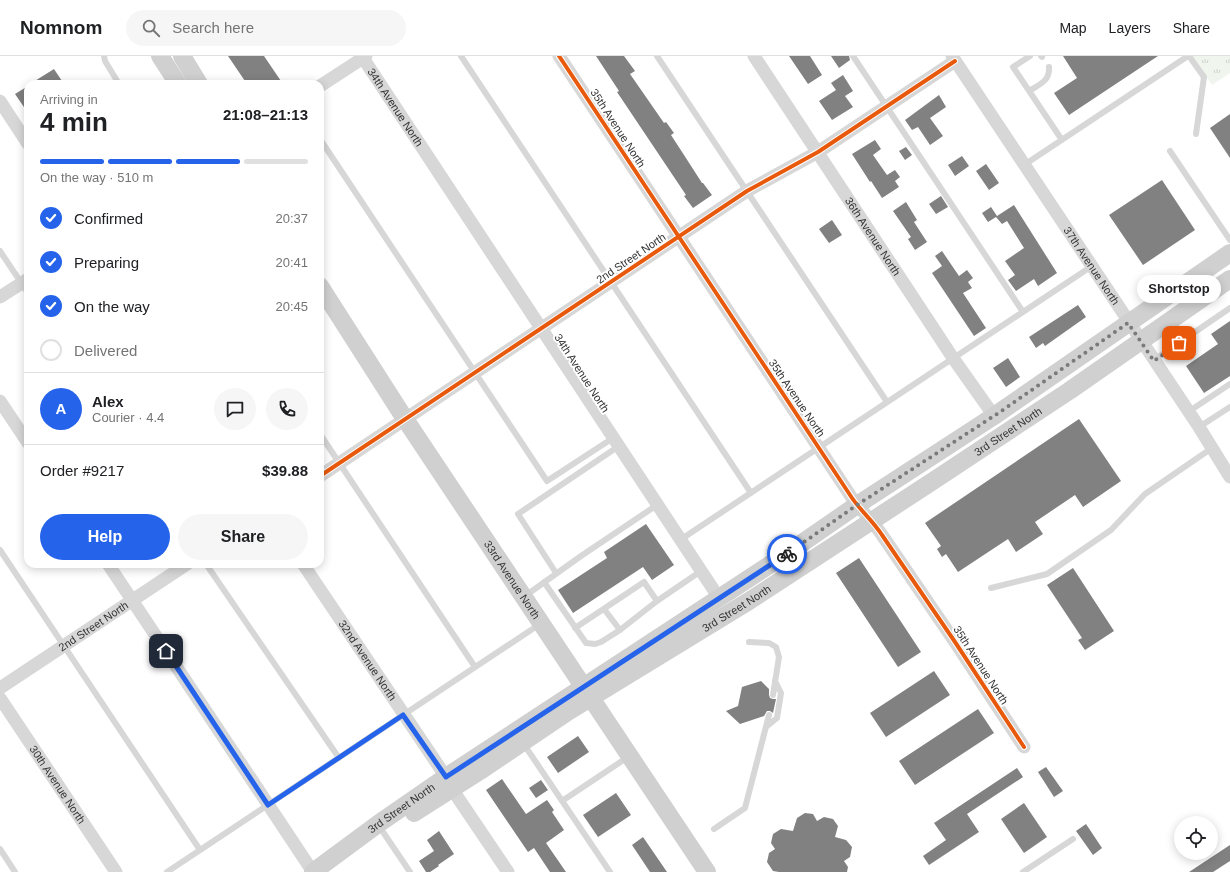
<!DOCTYPE html>
<html lang="en">
<head>
<meta charset="utf-8">
<style>
	body { margin:0; font-family:Helvetica,sans-serif; background:#f6f6f6; color:#202124; height:100vh; display:flex; flex-direction:column; font-size:15px; white-space:nowrap }
	* { box-sizing:border-box; margin:0 }
	p { font-size:13px; color:#757577 }
	.icon { flex:none; width:22px; height:22px; fill:none; stroke:currentColor; stroke-width:2; stroke-linecap:round; stroke-linejoin:round }
	.map { position:relative; flex:1; overflow:hidden }
	.sheet { position:absolute; left:24px; top:24px; width:300px; height:488px; display:flex; flex-direction:column; background:#fff; border-radius:12px; box-shadow:0 2px 10px #0003 }
	.sheet>* { flex:none }
	.buttons { position:absolute; left:1174px; top:760px; display:grid; gap:8px }
	.buttons a { display:grid; place-items:center; width:44px; height:44px; border-radius:50%; background:#fff; box-shadow:0 2px 10px #0003; font-size:20px }
	.pin { position:absolute; display:grid; place-items:center; width:34px; height:34px; color:#fff; margin:-17px; border-radius:8px; box-shadow:0 2px 6px #0006 }
	.courier { position:absolute; display:grid; place-items:center; width:40px; height:40px; margin:-20px; border:3px solid #2563eb; border-radius:50%; background:#fff; color:#222; box-shadow:0 1px 5px #0007 }
	.bubble { position:absolute; height:28px; border-radius:14px; background:#fff; box-shadow:0 2px 10px #0003; font-size:13px; font-weight:600; line-height:28px; text-align:center }
	.head em { font-style:normal; font-weight:600 }
	.head div { display:flex; flex-direction:column-reverse }
	.head { display:flex; align-items:center; justify-content:space-between; height:68px; padding:0 16px }
	h1 { font-size:26px; font-weight:600; line-height:30px }
	.bar { display:grid; grid-template-columns:repeat(4,1fr); gap:6px 4px; align-content:center; height:48px; padding:0 16px }
	.bar i { height:5px; border-radius:3px; background:#e0e0e0 }
	.bar .selected { background:#2563eb }
	.bar p { grid-column:span 4 }
	.line { display:flex; align-items:center; gap:10px; padding:0 16px; border-top:1px solid #e0e0e0 }
	.line div { flex:1 }
	.round { display:grid; place-items:center; flex:none; width:42px; height:42px; border-radius:21px; background:#f6f6f6 }
	ol { padding:0 16px; list-style:none }
	li { display:flex; align-items:center; gap:12px; height:44px }
	li p { margin-inline-start:auto }
	li .icon { padding:4px; border-radius:50%; background:#2563eb; color:#fff; stroke-width:4 }
	li:last-child { color:#757577 }
	li i { width:22px; height:22px; border:2px solid #e0e0e0; border-radius:50% }
	.action { display:flex; gap:8px; margin-top:auto; padding:8px 16px }
	.action a { flex:1; height:46px; border-radius:24px; background:#2563eb; color:#fff; font-size:16px; font-weight:600; line-height:46px; text-align:center }
	.action a+a { background:#f6f6f6; color:#202124 }
	header { display:flex; align-items:center; gap:24px; box-sizing:border-box; height:56px; padding:0 20px; background:#fff; border-bottom:1px solid #e0e0e0 }
	header strong { font-size:19px }
	nav { display:flex; gap:22px; margin-inline-start:auto; font-size:14px }
	.search { width:280px; height:36px; background:#f6f6f6; display:flex; align-items:center; gap:10px; box-sizing:border-box; padding:0 14px; border-radius:22px; color:#757577; font-size:15px }
	.map>svg:first-child { display:block }
	.grass { fill:url(#grass-tufts) }
	.building { fill:#818181 }
	.lines { fill:none; stroke-linecap:round; stroke-linejoin:round }
	.lane { stroke:#d7d7d7; stroke-width:6 }
	.street { stroke:#d7d7d7; stroke-width:13 }
	.secondary { stroke:#d0d0d0; stroke-width:18 }
	.cycleway-casing { stroke:#fff; stroke-width:6 }
	.cycleway { stroke:#e8590c; stroke-width:4 }
	.done { stroke:#7a7a7a; stroke-width:4; stroke-dasharray:0 7.2 }
	.route { stroke:#2563eb; stroke-width:5 }
	.labels { text-anchor:middle; dominant-baseline:central; stroke-width:4; stroke-linejoin:round; paint-order:stroke }
	.street-label { font-size:11px; fill:#333; stroke:#fff }
</style>
</head>
<body>
<header>
<strong>Nomnom</strong>
<div class="search"><svg class="icon" aria-label="search" viewBox="0 0 24 24"><circle cx="10" cy="10" r="6"/><path d="M15 15l6 6"/></svg>Search here</div>
<nav><a>Map</a><a>Layers</a><a>Share</a></nav>
</header>
<div class="map">
<svg width="1230" height="816" viewBox="0 0 1230 816">
	<defs>
		<pattern id="grass-tufts" width="24" height="20" patternUnits="userSpaceOnUse"><rect width="24" height="20" fill="#f0f5ed"/><path d="M3 7l-1-3M5 7V3M7 7l1-3M15 17l-1-3M17 17v-4M19 17l1-3" fill="none" stroke="#ced2cc"/></pattern>
	</defs>
	<rect width="100%" height="100%" fill="#fff"/>
	<path class="grass" d="M1192,0H1230V17L1212,29Z"/>
	<path class="building" d="M228,0H264L283,28H247Z
		M596,0H624L635,15L630,18L664,67L666,66L674,77L671,79L684,99L702,127H703L712,139L693,152L684,140L686,139L617,36L619,35Z
		M789,0H810L822,19L808,28Z
		M831,0H849L850,4L839,12Z
		M1063,0H1158L1069,59L1054,37L1077,22Z
		M54,13L64,28H30Z
		M843,19L853,35L845,40L853,51L832,64L819,45L836,34L831,27Z
		M28,30V57L15,38Z
		M939,39L946,51L930,62L943,80L930,89L918,71L912,74L905,64Z
		M1230,58V102L1210,72Z
		M875,84L881,93L873,99L887,119L895,114L900,121L895,125L899,131L882,142L871,125L870,126L852,98Z
		M906,91L912,99L905,104L899,95Z
		M962,100L969,110L955,120L948,109Z
		M986,108L999,127L989,134L976,115Z
		M1162,124L1195,174L1143,209L1109,159Z
		M941,140L948,151L936,158L929,148Z
		M906,146L917,164L914,166L927,186L915,194L908,183L911,181L893,155Z
		M1014,149L1057,217L1038,230L1034,223L1016,235L1008,224L1015,219L1005,205L1024,192L1007,165L1002,168L996,161L988,166L982,157L991,151L997,160Z
		M832,164L842,179L829,187L819,173Z
		M942,195L959,220L967,214L973,222L968,226L972,232L963,237L986,272L974,280L932,217L942,210L935,200Z
		M1078,249L1086,261L1045,290L1043,287L1036,292L1029,281Z
		M1230,265V320L1204,337L1186,310L1218,288L1211,278Z
		M1008,302L1020,321L1006,331L993,312Z
		M1079,363L1121,425L1083,451L1075,439L1035,466L1043,478L1016,496L1008,483L958,516L946,498L942,501L937,493L941,490L925,467Z
		M646,468L674,509L652,524L643,511L573,557L558,534L607,502L604,496Z
		M859,502L921,596L898,611L836,517Z
		M1073,512L1114,575L1085,594L1078,584L1082,582L1047,529Z
		M934,615L950,639L886,681L870,657Z
		M761,625L769,633V639L770,642L773,643H776L773,657L770,655H767L764,660L740,668L726,655L738,650L742,631Z
		M978,653L994,677L915,729L899,705Z
		M578,680L589,696L558,717L547,701Z
		M1046,711L1063,735L1054,741L1038,716Z
		M1017,712L1023,721L967,758L979,776L929,809L923,800L946,784L934,767Z
		M502,723L526,758L547,744L554,754L552,756L564,774L546,787L566,816H550L534,792L528,796L486,734Z
		M541,724L548,734L536,742L529,732Z
		M616,737L631,759L598,781L583,759Z
		M1024,747L1047,781L1024,797L1001,763Z
		M805,757L813,758L817,765L824,761L833,763L838,770L835,781L846,784L852,791L850,801L844,805L848,811L847,816H779L773,815L767,806L769,797L775,793L771,787L773,778L781,773L793,775L797,762Z
		M1086,768L1102,792L1093,799L1076,775Z
		M439,775L454,798L438,809L439,810L430,816H426L419,805L434,795L427,784Z
		M643,781L667,816H650L632,789Z
		M1230,789V805L1213,816H1189Z"/>
	<g class="lines">
		<path class="lane" d="M104,0L105,5L119,28
			M461,0L751,437
			M657,0L887,346
			M853,0L1023,256
			M1030,0L1013,11L1062,84
			M1041,0L1042,1
			M1189,0L1204,21L1196,78
			M1029,35C1040,28 1050,25 1049,11
			M320,83L547,425L613,382
			M1170,95L1230,184
			M1024,109L1188,0
			M0,195L28,237
			M1154,304L1230,252
			M1188,356L1230,328
			M1199,371L1230,351
			M320,378L475,611
			M680,484L1092,210
			M0,494L200,794
			M206,508L339,702
			M556,517L518,458L619,390
			M544,526L586,587L595,588L601,586L620,574L657,545L701,515
			M991,532L1047,518L1111,474L1145,438L1212,392
			M525,540L581,500L657,449
			M604,553L620,574
			M575,572L644,526L657,545
			M749,586L769,587L776,591L779,601L773,639
			M766,671L777,662L781,637L775,625
			M523,687L610,816
			M562,745L628,701
			M714,773L745,752L769,659
			M383,776L410,816
			M0,793L15,816
			M167,816L540,568
			M1023,816L1073,783"/>
		<g class="street">
			<path d="M559,0L852,442C861,455 873,465 882,479L955,586L1024,691"/>
			<path id="s1" d="M754,0L953,302L994,360"/>
			<path id="s2" d="M952,0L1199,371L1230,421"/>
			<path id="s3" d="M363,2L719,542"/>
			<path d="M320,30L366,0"/>
			<path d="M0,45L28,88"/>
			<path d="M0,241L28,223"/>
			<path d="M0,345L28,387"/>
			<path d="M320,420L747,135L818,96L955,5"/>
			<path d="M108,508L313,816"/>
			<path id="s4" d="M303,508L446,721"/>
			<path id="s5" d="M0,632L187,508"/>
			<path id="s6" d="M0,642L116,816"/>
			<path d="M452,733L508,816"/>
		</g>
		<g class="secondary">
			<path d="M160,0L178,28"/>
			<path d="M182,0L199,28"/>
			<path id="s7" d="M320,230L405,363L707,816"/>
			<path id="s8" d="M414,757L480,715L569,655L749,545L933,425L1069,335L1230,223"/>
			<path id="s9" d="M313,816L378,768L446,721L789,496L857,449L994,360L1230,197"/>
		</g>
		<defs>
			<path id="cycleway" d="M559,0L852,442C861,455 873,465 882,479L955,586L1024,691
				M320,420L747,135L818,96L955,5"/>
		</defs>
		<use href="#cycleway" class="cycleway-casing"/>
		<use href="#cycleway" class="cycleway"/>
	</g>
	<g class="lines">
		<path class="done" d="M787,498L857,449L1000,356L1128,267L1154,305L1179,287"/>
		<path class="route" d="M166,595L268,749L403,659L446,721L787,498"/>
	</g>
	<g class="labels">
		<g class="street-label">
			<text stroke="none"><textPath href="#s3" startOffset="59">34th Avenue North</textPath></text>
			<text transform="translate(618 72) rotate(57)">35th Avenue North</text>
			<text stroke="none"><textPath href="#s1" startOffset="216">36th Avenue North</textPath></text>
			<text transform="translate(631 202) rotate(-34)">2nd Street North</text>
			<text stroke="none"><textPath href="#s2" startOffset="252">37th Avenue North</textPath></text>
			<text transform="translate(582 317) rotate(57)">34th Avenue North</text>
			<text transform="translate(797 342) rotate(56)">35th Avenue North</text>
			<text stroke="none"><textPath href="#s8" startOffset="706">3rd Street North</textPath></text>
			<text stroke="none"><textPath href="#s7" startOffset="351">33rd Avenue North</textPath></text>
			<text stroke="none"><textPath href="#s8" startOffset="382">3rd Street North</textPath></text>
			<text stroke="none"><textPath href="#s5" startOffset="112">2nd Street North</textPath></text>
			<text stroke="none"><textPath href="#s4" startOffset="116">32nd Avenue North</textPath></text>
			<text transform="translate(981 609) rotate(57)">35th Avenue North</text>
			<text stroke="none"><textPath href="#s6" startOffset="104">30th Avenue North</textPath></text>
			<text stroke="none"><textPath href="#s9" startOffset="109">3rd Street North</textPath></text>
		</g>
	</g>
</svg>
<div class="buttons">
<a><svg class="icon" aria-label="locate" viewBox="0 0 24 24"><circle cx="12" cy="12" r="6"/><path d="M12 2v4M12 18v4M2 12h4M18 12h4"/></svg></a>
</div>
<div class="pin" style="left:1179px;top:287px;background:#ea580c"><svg class="icon" aria-label="bag" viewBox="0 0 24 24"><path d="M5 8h14l-1 12H6zM9 8a3 3 0 0 1 6 0"/></svg></div>
<div class="pin" style="left:166px;top:595px;background:#1f2937"><svg class="icon" aria-label="home" viewBox="0 0 24 24"><path d="M3 11l9-7 9 7M6 9v11h12V9"/></svg></div>
<div class="courier" style="left:787px;top:498px"><svg class="icon" aria-label="bike" viewBox="0 0 24 24"><circle cx="6" cy="16" r="4"/><circle cx="18" cy="16" r="4"/><path d="M6 16l4-8h5l3 8M10 8l3 8H6M13 5h3"/></svg></div>
<div class="bubble" style="left:1137px;top:219px;width:84px">Shortstop</div>
<section class="sheet">
<div class="head"><div><h1>4 min</h1><p>Arriving in</p></div><em>21:08–21:13</em></div>
<div class="bar"><i class="selected"></i><i class="selected"></i><i class="selected"></i><i></i><p>On the way · 510 m</p></div>
<ol>
<li><svg class="icon" aria-label="check" viewBox="0 0 24 24"><path d="M5 12l5 5 9-10"/></svg>Confirmed<p>20:37</p></li>
<li><svg class="icon" aria-label="check" viewBox="0 0 24 24"><path d="M5 12l5 5 9-10"/></svg>Preparing<p>20:41</p></li>
<li><svg class="icon" aria-label="check" viewBox="0 0 24 24"><path d="M5 12l5 5 9-10"/></svg>On the way<p>20:45</p></li>
<li><i></i>Delivered</li>
</ol>
<div class="line" style="height:72px"><b class="round" style="background:#2563eb;color:#fff">A</b><div><b>Alex</b><p>Courier · 4.4</p></div><a class="round"><svg class="icon" aria-label="chat" viewBox="0 0 24 24"><path d="M4 5h16v11H9l-5 4z"/></svg></a><a class="round"><svg class="icon" aria-label="phone" viewBox="0 0 24 24"><path d="M5 4h4l2 5-3 2q2 4 5 5l2-3 5 2v4C11 20 4 13 5 4z"/></svg></a></div>
<div class="line" style="height:52px"><div>Order #9217</div><b>$39.88</b></div>
<div class="action"><a>Help</a><a>Share</a></div>
</section>
</div>
</body>
</html>
